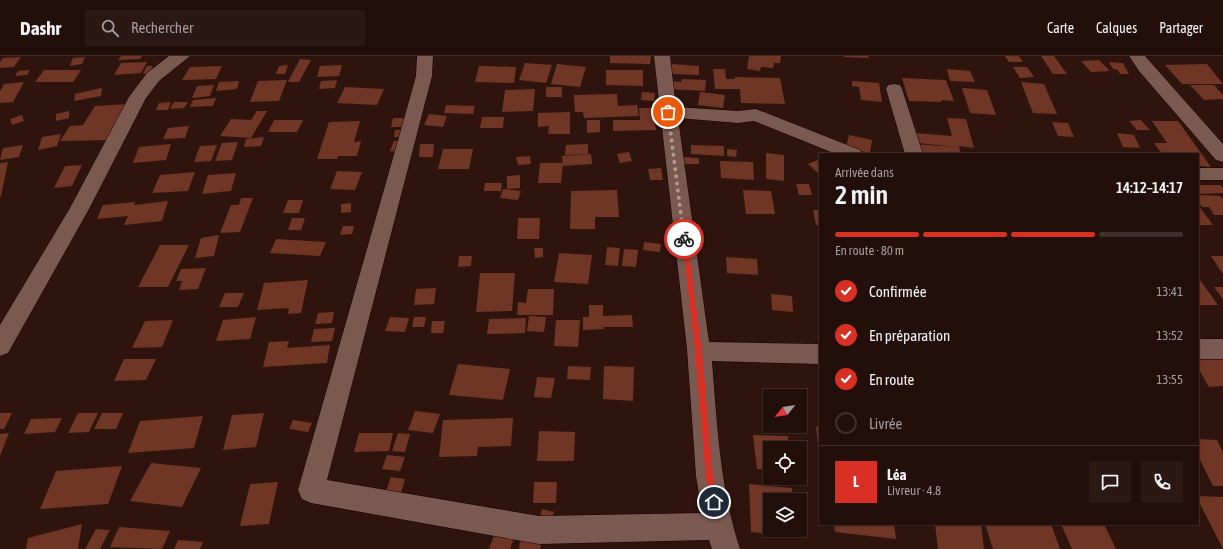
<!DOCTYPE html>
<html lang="fr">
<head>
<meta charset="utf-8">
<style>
	body { margin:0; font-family:"Asap Condensed",sans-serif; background:#2b1813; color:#f1f3f6; height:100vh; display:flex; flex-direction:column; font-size:15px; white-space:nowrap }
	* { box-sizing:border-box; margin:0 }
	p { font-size:13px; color:#a39c9c }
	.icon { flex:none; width:22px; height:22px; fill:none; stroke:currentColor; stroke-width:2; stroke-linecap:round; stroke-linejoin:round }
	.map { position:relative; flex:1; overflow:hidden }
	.sheet { position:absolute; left:819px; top:97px; width:380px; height:372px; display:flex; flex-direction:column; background:#230f0a; border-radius:0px; box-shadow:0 1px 3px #0004,0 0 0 1px #402f2b }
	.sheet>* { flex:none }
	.needle { width:26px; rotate:240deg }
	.fabs { position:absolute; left:763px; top:333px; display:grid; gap:8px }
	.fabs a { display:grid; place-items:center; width:44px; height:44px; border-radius:0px; background:#230f0a; box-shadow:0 1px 3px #0004,0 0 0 1px #402f2b; font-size:20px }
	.pin { position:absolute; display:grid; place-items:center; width:34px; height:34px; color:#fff; margin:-17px; border:2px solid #fff; border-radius:50%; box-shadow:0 1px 4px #0007 }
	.courier { position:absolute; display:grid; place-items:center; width:40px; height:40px; margin:-20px; border:3px solid #d93025; border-radius:50%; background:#fff; color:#222; box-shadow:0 1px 5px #0007 }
	.summary em { font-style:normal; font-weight:600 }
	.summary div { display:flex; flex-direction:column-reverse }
	.summary { display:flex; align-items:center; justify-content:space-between; height:68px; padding:0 16px }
	h1 { font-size:26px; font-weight:600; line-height:30px }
	.bar { display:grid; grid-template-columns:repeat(4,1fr); gap:6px 4px; align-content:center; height:48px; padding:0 16px }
	.bar i { height:5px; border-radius:3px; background:#402f2b }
	.bar .selected { background:#d93025 }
	.bar p { grid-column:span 4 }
	.line { display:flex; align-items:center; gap:10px; padding:0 16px; border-top:1px solid #402f2b }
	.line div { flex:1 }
	.round { display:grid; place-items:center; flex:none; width:42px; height:42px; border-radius:0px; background:#2b1813 }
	ol { padding:0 16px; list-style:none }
	li { display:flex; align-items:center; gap:12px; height:44px }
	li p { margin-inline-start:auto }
	li .icon { padding:4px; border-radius:50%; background:#d93025; color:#fff; stroke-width:4 }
	li:last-child { color:#a39c9c }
	li i { width:22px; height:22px; border:2px solid #402f2b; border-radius:50% }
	header { display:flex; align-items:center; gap:24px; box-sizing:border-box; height:56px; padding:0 20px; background:#230f0a; border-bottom:1px solid #402f2b }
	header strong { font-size:19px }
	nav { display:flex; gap:22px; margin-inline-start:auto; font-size:14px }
	.search { width:280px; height:36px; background:#2b1813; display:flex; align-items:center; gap:10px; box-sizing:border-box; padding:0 14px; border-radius:0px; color:#a39c9c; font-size:15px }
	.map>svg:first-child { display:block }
	.building { fill:#6f3626 }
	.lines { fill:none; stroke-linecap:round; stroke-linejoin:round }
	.street-casing { stroke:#160100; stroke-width:1 }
	.street { fill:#7a5950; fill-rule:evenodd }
	.route { fill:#d93025 }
	.done { stroke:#b19b95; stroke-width:4; stroke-dasharray:0 7.2 }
</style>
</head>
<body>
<header>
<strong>Dashr</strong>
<div class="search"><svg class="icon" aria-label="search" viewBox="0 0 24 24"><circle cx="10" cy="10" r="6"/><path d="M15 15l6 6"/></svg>Rechercher</div>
<nav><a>Carte</a><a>Calques</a><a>Partager</a></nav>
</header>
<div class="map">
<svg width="1223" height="493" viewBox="0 0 1223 493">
	<rect width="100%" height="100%" fill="#2f140d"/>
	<path class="building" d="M121,0H142L140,3L118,4Z
		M610,0H651L650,8L610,7Z
		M749,0H781L780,7H774L773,12L761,11L760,15L747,13Z
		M844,0H868L869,2L844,1Z
		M1005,0H1019L1023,6H1009Z
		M1041,0H1054L1067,18H1053Z
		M21,1L14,11L0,12V6L3,2Z
		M85,1L82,8L70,10L73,2Z
		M300,3L311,4L299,26H288Z
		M1099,4L1110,15L1091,16L1081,5Z
		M147,6L141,17L114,19L121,7Z
		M1109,6L1123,7L1129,18H1120L1118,14L1113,13Z
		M525,7L552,9L546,27L519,24Z
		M557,8L586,11L580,31L551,28Z
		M671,8L699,10V19L671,18Z
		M1207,8L1223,28H1182L1165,9Z
		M288,9L285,18H276L279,10Z
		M342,9L339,20L317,21L320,10Z
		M147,10H153L149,18H143Z
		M222,10L216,23L182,24L190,11Z
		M479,10L516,11L514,27L475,26Z
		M1013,11H1027L1034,21L1020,22Z
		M713,13H725L726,23H735V21L780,22L785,48L741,47L740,33H715Z
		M947,13L970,15L975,26L950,25Z
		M30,14L27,19L15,20L18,15Z
		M44,14H81L73,26H35Z
		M606,14H643V30L606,29Z
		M902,22L946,24L954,45L941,44L942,46L909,45Z
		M682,23L706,24L705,35L670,33L671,25L681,26Z
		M287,24L279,45L250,46L258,25Z
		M337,24L335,32L319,33L321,25Z
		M239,25L237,33L216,35L219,26Z
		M852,25L879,27L882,46L861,44L859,31L852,30Z
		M24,26L13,46L0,47V35L4,28Z
		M1021,26L1044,28L1057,58L1033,57Z
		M214,29L210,40L192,42L197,30Z
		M1190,29H1214L1223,39V43L1204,44Z
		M345,31L384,33L377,49L337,47Z
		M546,31H562V41H546Z
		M102,32L101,40L74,45L75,38Z
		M962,32L987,34L996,59L970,57Z
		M535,33L533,55L502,56L505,34Z
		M642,36L655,37L654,45L641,44Z
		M700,36L725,39L723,52L698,49Z
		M617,38L618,50L637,49L639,60L584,62L583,56H575L574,39Z
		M216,42L213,50L190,51L193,44Z
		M171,46L168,54H156L159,47Z
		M174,46H188L184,52L170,53Z
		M130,48L109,84L60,85L70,70L83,69L95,50Z
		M446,49L475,50L473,58L444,57Z
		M639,52H653L656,74L613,75V64H640Z
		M69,55V62L56,65V58Z
		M257,55H267L251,82L220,80L231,63L251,64Z
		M570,56V78H548L549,70L538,71V57Z
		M429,58L447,60L443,71L424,69Z
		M22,59L24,65L12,69L10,63Z
		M482,61H504L503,72H480Z
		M393,62H407L405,71H391Z
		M947,62L966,63L974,92L959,90L961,98H916L913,88L956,91L917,87L915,77L952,80Z
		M274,64H303L297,76H268Z
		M587,64H600V76L587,77Z
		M1141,64L1150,74H1137L1129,65Z
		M360,65L354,86L361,85L357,100H338L337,103H317L329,66Z
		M1152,65H1178L1211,111L1198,110V98H1162L1154,87H1167Z
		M1052,66L1068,67L1074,81L1058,80Z
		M189,70L185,82L163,83L168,72Z
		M395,74H402L400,81H394Z
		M1117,77L1134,79L1140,92L1123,91Z
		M61,78L57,90L38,94L42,81Z
		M849,79L872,84L870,97L846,92Z
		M264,81L261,90L244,91L246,83Z
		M394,85H400L397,96L390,95Z
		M238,86L232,104L215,105L222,87Z
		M171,88L166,104L133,107L139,91Z
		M420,88H434L433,101H419Z
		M588,88V98L565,99L566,89Z
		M23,89L19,101L0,104L3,92Z
		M217,89L211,105L194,106L200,90Z
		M691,89L724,90V100L691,98Z
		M443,93H473L469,113H438Z
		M727,93L737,94L736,101L727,100Z
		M629,96L632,105L620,107L617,98Z
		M766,97L784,99V125L766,123Z
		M591,98L592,108L563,110L562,100Z
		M530,100L531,108L518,109L516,101Z
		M684,101L699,102V108H684Z
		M820,103V119L808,108Z
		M720,105L753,106L754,124L721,122Z
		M8,106L1,140L0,141V107Z
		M540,107H563L561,127H538Z
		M82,109L72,130L54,132L65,110Z
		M661,112L663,124H650L648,113Z
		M337,115L362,116L355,134L330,133Z
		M195,116L188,135L152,137L160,119Z
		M236,117L231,135L202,138L208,119Z
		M520,119V132L507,133V120Z
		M485,127H502L501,135H484Z
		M796,128H809L812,139H799Z
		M1198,129H1220L1223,132V137L1198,138Z
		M503,133L521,135L518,144L500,142Z
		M617,134L619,161H595V173H570L571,135Z
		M743,134L771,135L775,158H746Z
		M1198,139L1220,140L1223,143V159H1214L1209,151H1202L1198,145Z
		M241,142H253L240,176L220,177L231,149H239Z
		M288,144H303L299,157H283Z
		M168,145L162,165L124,169L128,160L97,163L103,149L135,146L134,149Z
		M351,147V156L341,157V148Z
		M1198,149L1213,169H1198Z
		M813,154H820V169H816Z
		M292,162H305L301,174H288Z
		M518,162H540L539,183H517Z
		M343,170H354L352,178L340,179Z
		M219,179L214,200L195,202L201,182Z
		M276,183L326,186L320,200L270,197Z
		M644,186L661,188L660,196L643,194Z
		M160,189H189L168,231H138Z
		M607,191L620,192L618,210L605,209Z
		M534,192H543V201L535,202Z
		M624,193L638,194L636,211L622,210Z
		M559,197L592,199L588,228L554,226Z
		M459,200H472L471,210L458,211Z
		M1211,200H1223V218Z
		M726,201L757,203L758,219L727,217Z
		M206,212L198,233L179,234L182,225H176L181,213Z
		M480,217H515L512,255L476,256Z
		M1198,221L1218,249H1198Z
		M308,224L301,257L288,258L289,252L257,254L264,227Z
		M1214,231H1223V243Z
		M436,232L434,248L414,249L416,233Z
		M528,233H554L553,259H517L518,246L526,247Z
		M225,237H244L238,251H219Z
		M771,238L792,240L793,256L772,254Z
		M589,249H603V260L632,259L633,271H603L604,273L583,274V261H589Z
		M334,256L332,267L315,268L318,257Z
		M529,260L546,261L544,276L527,275Z
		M256,261L250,283L216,285L223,264Z
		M390,261L409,262L405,276L385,275Z
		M414,261H426L424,271H412Z
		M526,262L525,277L487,278L489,263Z
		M173,264L162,291L132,292L145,265Z
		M556,264H580L578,291L554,290Z
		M432,265H445L443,277H431Z
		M335,272L332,285L311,286L314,273Z
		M289,285L287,292L330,289L327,307L263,311L269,286Z
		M1198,302H1223V330L1209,331L1198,312Z
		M124,303H156L146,324L114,325Z
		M458,308L510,313L503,344L449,339Z
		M568,310L591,311L590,324L567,323Z
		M604,310L634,311L633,345L603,343Z
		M537,321L555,322L551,342L534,341Z
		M415,355L440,358L433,377L408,374Z
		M0,357H12L4,373H0Z
		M78,357H98L89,376L68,377Z
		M102,357H123L116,373H94Z
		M264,357L256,391L223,394L232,359Z
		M203,360L194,392L128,397L140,365Z
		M62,362L55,376L24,378L31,363Z
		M513,362L511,390L478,391L477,400L439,401L443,364Z
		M293,364L312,367L308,376L289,373Z
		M816,371H820V398H819Z
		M539,375L575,376L574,405H537Z
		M9,377L0,400V378Z
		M359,377H393L389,395L354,396Z
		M398,377L410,378L405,396L392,395Z
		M753,379L788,380L789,392H770V413H757Z
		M1198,383L1217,384L1223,396V430H1213L1198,400Z
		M387,399L405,401L400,415L382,413Z
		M151,407L201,412L182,451L130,445Z
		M122,410L108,448L40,453L56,415Z
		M391,421L405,423L401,437L386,435Z
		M278,426L269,468L240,470L250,428Z
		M534,426H557L556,447H533Z
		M749,428L792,432L793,444H770V474H795L796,480L751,476Z
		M1198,440L1223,441V493L1198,444Z
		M542,453L554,456L552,464L540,461Z
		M82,468L78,493H26L28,482Z
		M834,468H894L896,483L835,476Z
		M935,468H981L984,493H938Z
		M985,468H1051L1060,493H993Z
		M1061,468H1104L1116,493H1072Z
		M119,471L170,475L162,493L110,491Z
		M96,473L110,474L100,493H85Z
		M496,474L515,480L510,493H489Z
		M178,484L203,486L200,493H174Z
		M520,485L541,488L540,493H519Z"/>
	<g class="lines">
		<defs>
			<path id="street" d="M169,0H190L159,25L146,42L89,153L8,297L0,300V269L70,152L129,41L147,17Z
				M417,0H433L432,20L327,424L539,460L702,457L696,420L687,293L654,0H670L676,51L738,55L756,53L860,94L862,98H836L754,65L738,67L678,62L709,286L820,288V308L712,305C717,369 720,432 740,493H712L709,484L539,488L311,447L302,443L298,434L399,81L416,20Z
				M1129,0H1145L1223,88V106L1216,104L1139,15Z
				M894,28L900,29L902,33L923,98H905L886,33L888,29Z
				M1198,112H1223V124H1198Z
				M1198,283H1223V303H1198Z"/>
		</defs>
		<use href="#street" class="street-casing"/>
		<use href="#street" class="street"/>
	</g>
	<path class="route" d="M682,181L687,183L702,295L713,422L717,446L714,450L710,446L706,422L695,295Z"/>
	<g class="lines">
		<path class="done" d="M668,56L684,183"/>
	</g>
</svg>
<div class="fabs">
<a><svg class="needle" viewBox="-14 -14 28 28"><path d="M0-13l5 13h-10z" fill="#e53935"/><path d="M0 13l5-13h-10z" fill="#a39c9c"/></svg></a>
<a><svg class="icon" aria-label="locate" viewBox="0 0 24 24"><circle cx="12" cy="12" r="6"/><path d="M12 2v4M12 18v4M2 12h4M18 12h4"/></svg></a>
<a><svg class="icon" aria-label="layers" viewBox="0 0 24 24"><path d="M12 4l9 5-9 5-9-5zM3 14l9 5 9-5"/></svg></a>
</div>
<div class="pin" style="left:668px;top:56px;background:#ea580c"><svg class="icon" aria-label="bag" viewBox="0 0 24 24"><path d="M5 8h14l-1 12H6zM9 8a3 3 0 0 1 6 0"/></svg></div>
<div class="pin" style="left:714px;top:446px;background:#1f2937"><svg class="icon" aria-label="home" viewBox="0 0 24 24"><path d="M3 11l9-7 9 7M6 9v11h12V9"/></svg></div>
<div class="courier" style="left:684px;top:183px"><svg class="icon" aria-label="bike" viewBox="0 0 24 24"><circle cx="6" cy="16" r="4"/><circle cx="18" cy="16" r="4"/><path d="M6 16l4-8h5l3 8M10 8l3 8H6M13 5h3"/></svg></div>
<section class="sheet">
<div class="summary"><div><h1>2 min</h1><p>Arrivée dans</p></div><em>14:12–14:17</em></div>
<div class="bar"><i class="selected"></i><i class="selected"></i><i class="selected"></i><i></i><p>En route · 80 m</p></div>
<ol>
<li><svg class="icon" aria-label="check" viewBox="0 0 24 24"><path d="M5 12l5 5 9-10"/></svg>Confirmée<p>13:41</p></li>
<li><svg class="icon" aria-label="check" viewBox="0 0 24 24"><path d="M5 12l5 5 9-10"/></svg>En préparation<p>13:52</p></li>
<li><svg class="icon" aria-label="check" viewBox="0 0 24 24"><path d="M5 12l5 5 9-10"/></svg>En route<p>13:55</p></li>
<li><i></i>Livrée</li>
</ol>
<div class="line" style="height:72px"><b class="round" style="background:#d93025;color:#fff">L</b><div><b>Léa</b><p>Livreur · 4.8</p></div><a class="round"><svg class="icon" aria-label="chat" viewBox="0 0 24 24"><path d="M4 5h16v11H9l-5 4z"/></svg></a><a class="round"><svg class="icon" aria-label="phone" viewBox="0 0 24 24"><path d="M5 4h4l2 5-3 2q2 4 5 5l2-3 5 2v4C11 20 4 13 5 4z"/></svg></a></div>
</section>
</div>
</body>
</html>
